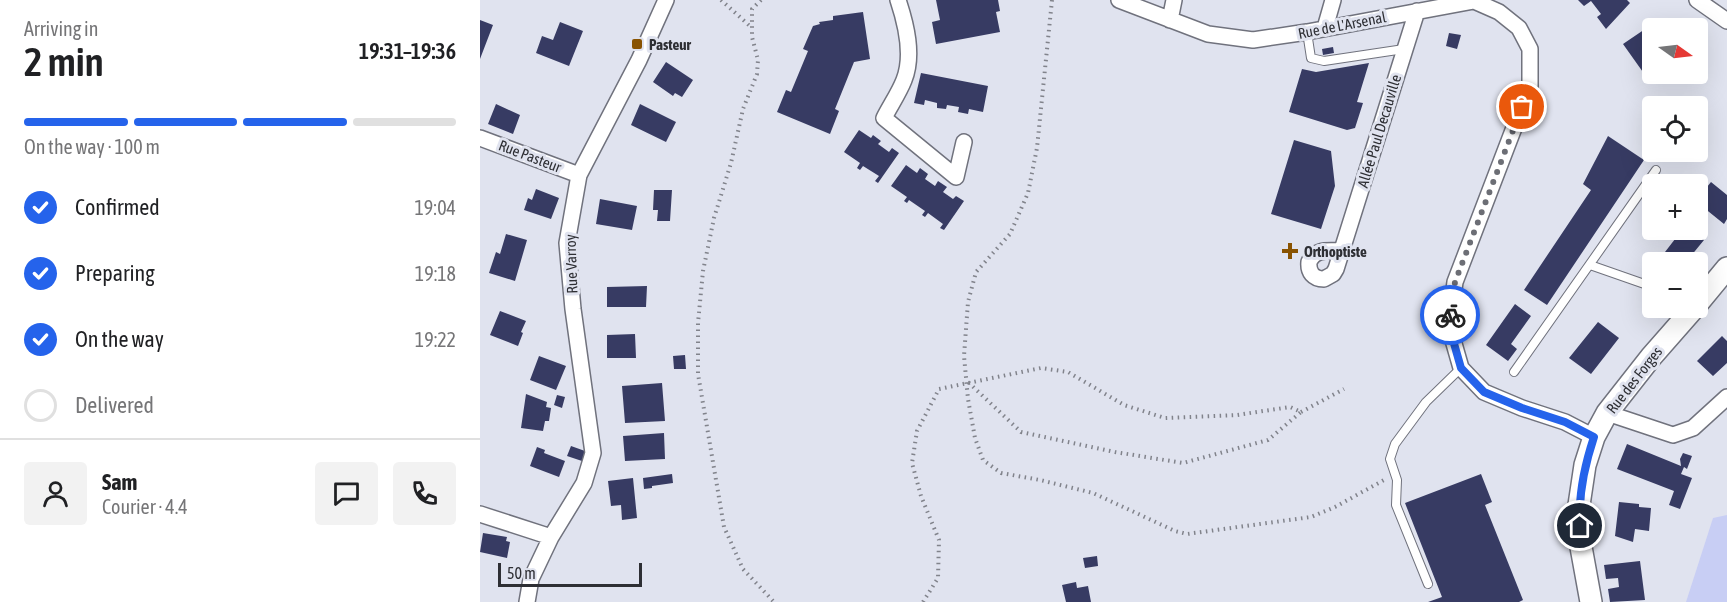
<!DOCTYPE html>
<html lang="en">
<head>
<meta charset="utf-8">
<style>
	body { margin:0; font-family:"Asap Condensed",sans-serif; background:#f2f2f2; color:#202124; height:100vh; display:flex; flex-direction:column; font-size:22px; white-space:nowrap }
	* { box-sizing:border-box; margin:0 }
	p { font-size:20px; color:#757577 }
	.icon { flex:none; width:33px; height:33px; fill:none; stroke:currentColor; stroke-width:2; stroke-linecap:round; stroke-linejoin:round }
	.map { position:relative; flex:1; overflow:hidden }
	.details { display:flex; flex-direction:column; background:#fff; width:480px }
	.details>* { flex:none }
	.needle { width:39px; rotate:104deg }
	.buttons { position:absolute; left:1162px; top:18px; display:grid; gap:12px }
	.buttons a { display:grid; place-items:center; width:66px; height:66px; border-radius:6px; background:#fff; box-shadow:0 6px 24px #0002; font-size:30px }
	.scale { position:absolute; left:18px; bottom:15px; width:144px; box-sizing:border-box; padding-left:6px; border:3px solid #2e2f34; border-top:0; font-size:16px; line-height:21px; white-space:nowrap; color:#2e2f34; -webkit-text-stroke:4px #e0e3ef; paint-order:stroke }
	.pin { position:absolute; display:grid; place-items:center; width:51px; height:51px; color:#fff; margin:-26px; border:3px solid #fff; border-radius:50%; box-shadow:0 2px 6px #0007 }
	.courier { position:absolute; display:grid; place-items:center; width:60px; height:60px; margin:-30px; border:4px solid #2563eb; border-radius:50%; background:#fff; color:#222; box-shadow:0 2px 8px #0007 }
	.overview em { font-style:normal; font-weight:600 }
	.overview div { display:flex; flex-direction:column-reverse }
	.overview { display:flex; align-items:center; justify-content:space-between; height:102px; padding:0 24px }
	h1 { font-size:39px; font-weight:600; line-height:45px }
	.bar { display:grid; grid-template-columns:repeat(4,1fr); gap:9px 6px; align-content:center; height:72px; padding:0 24px }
	.bar i { height:8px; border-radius:4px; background:#e0e0e0 }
	.bar .selected { background:#2563eb }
	.bar p { grid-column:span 4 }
	.line { display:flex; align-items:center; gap:15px; padding:0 24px; border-top:2px solid #e0e0e0 }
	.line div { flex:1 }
	.round { display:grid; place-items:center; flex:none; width:63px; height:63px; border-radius:6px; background:#f2f2f2 }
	ol { padding:0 24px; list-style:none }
	li { display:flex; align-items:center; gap:18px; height:66px }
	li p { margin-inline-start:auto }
	li .icon { padding:6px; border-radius:50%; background:#2563eb; color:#fff; stroke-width:4 }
	li:last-child { color:#757577 }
	li i { width:33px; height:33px; border:3px solid #e0e0e0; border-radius:50% }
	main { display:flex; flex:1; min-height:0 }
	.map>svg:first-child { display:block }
	.green { fill:#c8cef4 }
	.building { fill:#373b63 }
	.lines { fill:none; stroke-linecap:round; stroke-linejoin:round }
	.service-casing { stroke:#70727d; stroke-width:10 }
	.minor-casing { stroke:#70727d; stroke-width:18 }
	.secondary-casing { stroke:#70727d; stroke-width:24 }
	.path { stroke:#81838b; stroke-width:4; stroke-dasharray:1.5 4.5; stroke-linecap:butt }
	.service { stroke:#fff; stroke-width:8 }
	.minor { stroke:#fff; stroke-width:15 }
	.secondary { stroke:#fff; stroke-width:21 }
	.done { stroke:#6c6e75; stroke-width:6; stroke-dasharray:0 10.8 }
	.route { stroke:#2563eb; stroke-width:8 }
	.poi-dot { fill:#895301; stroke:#e0e3ef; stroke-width:2 }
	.labels { text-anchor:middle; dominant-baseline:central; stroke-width:6; stroke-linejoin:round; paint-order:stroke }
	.street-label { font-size:15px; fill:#2e2f34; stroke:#e0e3ef }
	.poi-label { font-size:15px; font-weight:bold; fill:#2e2f34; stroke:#e0e3ef; text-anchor:start }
</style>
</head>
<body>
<main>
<section class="details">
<div class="overview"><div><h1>2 min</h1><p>Arriving in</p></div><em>19:31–19:36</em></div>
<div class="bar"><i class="selected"></i><i class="selected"></i><i class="selected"></i><i></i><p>On the way · 100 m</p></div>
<ol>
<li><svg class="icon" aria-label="check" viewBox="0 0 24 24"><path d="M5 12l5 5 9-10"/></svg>Confirmed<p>19:04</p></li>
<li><svg class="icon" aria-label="check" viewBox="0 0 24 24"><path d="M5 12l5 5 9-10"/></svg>Preparing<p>19:18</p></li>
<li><svg class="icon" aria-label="check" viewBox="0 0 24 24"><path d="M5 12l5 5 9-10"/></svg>On the way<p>19:22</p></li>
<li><i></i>Delivered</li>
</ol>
<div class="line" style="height:108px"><a class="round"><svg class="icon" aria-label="person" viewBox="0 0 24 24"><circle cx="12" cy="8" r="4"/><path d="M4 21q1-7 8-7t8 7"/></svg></a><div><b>Sam</b><p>Courier · 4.4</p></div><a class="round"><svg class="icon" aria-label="chat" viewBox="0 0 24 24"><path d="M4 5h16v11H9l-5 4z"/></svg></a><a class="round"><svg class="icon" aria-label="phone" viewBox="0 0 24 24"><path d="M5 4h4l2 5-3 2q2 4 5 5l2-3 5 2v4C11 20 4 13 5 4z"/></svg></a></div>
</section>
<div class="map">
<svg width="1247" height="602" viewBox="0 0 1247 602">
	<rect width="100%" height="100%" fill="#e0e3ef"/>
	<path class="green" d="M1247,515V602H1206L1233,518Z"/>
	<path class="building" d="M456,0H518L520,11L516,12L520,32L456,44L452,22L460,20Z
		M1098,0H1147L1150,3L1126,29L1117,17L1121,14L1111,1L1104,6Z
		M383,12L390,59L374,62L355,109L359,111L350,134L297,112L306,90L311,92L328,51L323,49L333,26L340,24L339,22L353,20V16Z
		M0,20L13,25L0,59Z
		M80,22L103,31L89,66L56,53L62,36L73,40Z
		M1171,25L1173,28V69L1165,75L1143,44Z
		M969,33L981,35L977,49L966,46Z
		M853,47L854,53L843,55L842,49Z
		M186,62L213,80L202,97L195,93L193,96L173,82Z
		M889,63L877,102L883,103L875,128L867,130L809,112L822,69L836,72Z
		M441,73L508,86L503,112L489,109L488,114L478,112L479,107L467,105L466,109L457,108V103L445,100L444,105L434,103Z
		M16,104L40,115L33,134L8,124Z
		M160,104L196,122L186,142L151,125Z
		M379,130L391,138L393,135L401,141L398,144L409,152L412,148L419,153L398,183L395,181L399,176L383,166L380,170L377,168L380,163L364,152Z
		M1128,136L1164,160L1067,305L1044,290L1111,190L1103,184Z
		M814,140L851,151L855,186L841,229L791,214Z
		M426,165L437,173L440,168L448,174L445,179L455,186L458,181L467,187L463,192L473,199L476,196L484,201L464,230L460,228L463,224L448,213L445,217L442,215L445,211L429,200L427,203L424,201L427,197L411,186Z
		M1231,182L1247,195V219L1244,224L1218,203V198Z
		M56,189L79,198L71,219L44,210L48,198L52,200Z
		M174,190H192L190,221H177L178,210H173Z
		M120,199L157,206L152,230L116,224Z
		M1202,230H1211L1224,240L1206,262H1198L1185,252Z
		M26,234L47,240L35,281L9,273L16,252L20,254Z
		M167,286L166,307H127V287Z
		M1035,304L1051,316L1031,344L1037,349L1028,361L1006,345Z
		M20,311L46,321L41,332L43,333L38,346L10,335Z
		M1118,322L1139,338L1111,374L1089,358Z
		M155,334L156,358H127V335Z
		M1242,336L1247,341V363L1233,376L1217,361Z
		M205,355L206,369H194L193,356Z
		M59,356L86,366L76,390L50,380Z
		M182,383L185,421L145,423L142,386Z
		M46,394L67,402L66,407L71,408L69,421H65L63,431L41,428Z
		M77,395L85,397L82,408L74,405Z
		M184,433L185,459L145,461L143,436Z
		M1147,444L1201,466L1200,459L1203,453L1212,456L1207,469L1204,467L1201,474L1212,478L1200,509L1189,505L1194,491L1137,469Z
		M91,446L105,451V462L87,456Z
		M57,447L65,450L64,453L85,461L79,477L50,466Z
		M192,474L193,483L172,486V488L164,489L163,478Z
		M1001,474L1012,502L1005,505L1043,600L1039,602H948L962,597L925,503Z
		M153,478L157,518L142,520L141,505L131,506L128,481Z
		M1139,502L1159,504V507L1171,508L1169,531L1155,529L1153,542L1135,536Z
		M3,533L27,537L26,541L30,542L27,558L0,552Z
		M617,556L618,566L605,568L603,558Z
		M1160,561L1165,600L1130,602L1128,589L1139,587L1138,578L1126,579L1124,565Z
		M596,582L597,588L608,586L611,602H586L582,585Z"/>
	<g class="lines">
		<defs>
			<path id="service" d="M827,32L831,58L844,61L924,49
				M1110,265L1173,287
				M1034,372L1176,170
				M948,584L916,505L917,480L910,459L915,444L946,402L981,368"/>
			<path id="minor" d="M418,0C426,24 434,55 424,80C419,93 410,106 404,118L476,177L484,142
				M639,0L728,34L773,40L827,32L994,1L1019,12L1039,28L1050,49V86L975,282L969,326L981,368L1004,392L1042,408L1085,422L1114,437
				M1217,0L1247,21
				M690,20L694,0
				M845,28L853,0
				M0,138L99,175
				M861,251C849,251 835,248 829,262C828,272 833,279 844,279L853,274L856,269L937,11
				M1127,413L1193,435L1213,428L1247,397
				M0,514L71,537
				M47,602L51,579L71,537L104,483L113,453L93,309L87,243L99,175L159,60L186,0"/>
			<path id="secondary" d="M1218,303L1247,268
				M1111,602L1101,547L1099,505L1105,465L1114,437L1127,413L1171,357L1214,308"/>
		</defs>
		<use href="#service" class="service-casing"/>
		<use href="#minor" class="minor-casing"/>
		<use href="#secondary" class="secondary-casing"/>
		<path class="path" d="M241,0L272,28
			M281,0L272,9V37L278,60L277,74L263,109L251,163L234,218L223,271L218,323V374L244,527L263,569L294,602
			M572,0L557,148L548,193L530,234L496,272L488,302L484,356L488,399L495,438L503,460L521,473L560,480L613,493L695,531L707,534L831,517L855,507L904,480
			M821,412L864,389
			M443,602L458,578L459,540L441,496L432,463L437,431L459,389L561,368L588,372L644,405L685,418L757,415L810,407L821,412L788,440L703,463L635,452L541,432L488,382"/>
		<use href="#service" class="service"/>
		<use href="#minor" class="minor"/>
		<use href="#secondary" class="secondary"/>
	</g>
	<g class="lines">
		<path class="done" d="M970,315L975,282L1042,107"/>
		<path class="route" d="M970,315L969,326L981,368L1004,392L1042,408L1085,422L1114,437C1104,467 1098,495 1100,526"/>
	</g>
	<g class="poi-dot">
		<rect x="151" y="38" width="12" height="12" rx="3"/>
		<path d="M807 242h6v6h6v6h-6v6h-6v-6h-6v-6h6z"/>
	</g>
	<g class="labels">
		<g class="street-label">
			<text transform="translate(862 25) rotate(-11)">Rue de L'Arsenal</text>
			<text transform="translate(899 131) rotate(-73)">Allée Paul Decauville</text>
			<text transform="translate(50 156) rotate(21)">Rue Pasteur</text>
			<text transform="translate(91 264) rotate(-92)">Rue Varroy</text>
			<text transform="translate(1154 380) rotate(-52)">Rue des Forges</text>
		</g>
		<g class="poi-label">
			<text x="169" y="44">Pasteur</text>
			<text x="824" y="251">Orthoptiste</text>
		</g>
	</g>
</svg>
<div class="buttons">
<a><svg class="needle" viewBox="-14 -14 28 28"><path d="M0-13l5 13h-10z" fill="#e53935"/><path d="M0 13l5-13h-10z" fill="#757577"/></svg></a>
<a><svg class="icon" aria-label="locate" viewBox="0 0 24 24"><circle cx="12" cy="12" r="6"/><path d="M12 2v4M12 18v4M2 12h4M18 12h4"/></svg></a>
<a>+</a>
<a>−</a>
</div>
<div class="scale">50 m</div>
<div class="pin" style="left:1042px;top:107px;background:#ea580c"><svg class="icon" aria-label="bag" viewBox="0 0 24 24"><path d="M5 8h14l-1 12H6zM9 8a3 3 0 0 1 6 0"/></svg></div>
<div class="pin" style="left:1100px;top:526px;background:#1f2937"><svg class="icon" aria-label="home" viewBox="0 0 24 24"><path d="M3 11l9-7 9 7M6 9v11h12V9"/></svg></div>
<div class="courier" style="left:970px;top:315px"><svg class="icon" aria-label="bike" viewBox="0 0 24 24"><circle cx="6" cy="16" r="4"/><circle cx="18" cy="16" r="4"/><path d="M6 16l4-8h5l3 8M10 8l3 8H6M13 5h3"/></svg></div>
</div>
</main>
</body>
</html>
